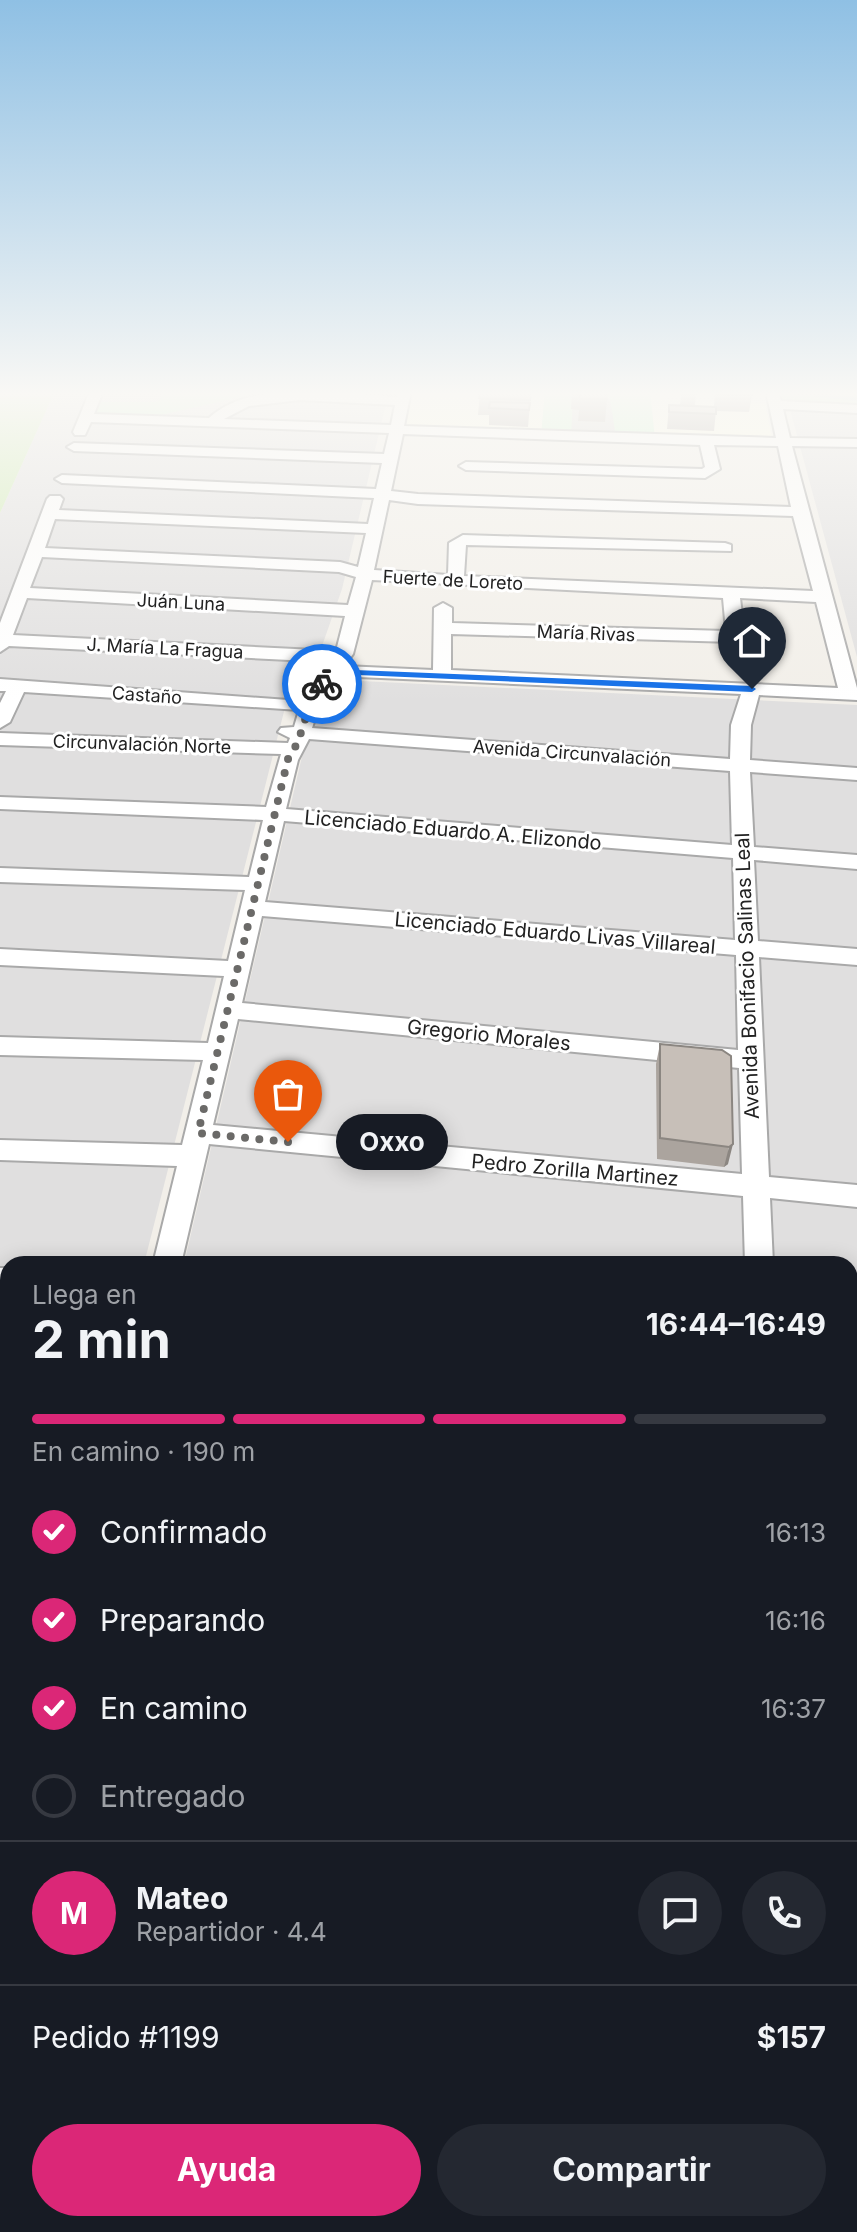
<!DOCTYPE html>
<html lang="es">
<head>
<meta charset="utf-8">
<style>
	body { margin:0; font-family:Inter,sans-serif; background:#242831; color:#f1f3f6; height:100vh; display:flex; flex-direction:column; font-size:30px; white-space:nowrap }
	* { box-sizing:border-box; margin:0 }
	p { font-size:26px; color:#9ea1a6 }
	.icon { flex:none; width:44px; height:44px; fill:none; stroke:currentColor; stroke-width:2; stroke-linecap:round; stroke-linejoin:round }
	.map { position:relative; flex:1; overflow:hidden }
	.drawer { position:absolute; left:0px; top:1256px; width:858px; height:976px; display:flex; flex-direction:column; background:#171b24; border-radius:24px 24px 0 0; box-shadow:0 4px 20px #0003 }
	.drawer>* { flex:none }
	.pin { position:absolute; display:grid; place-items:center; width:68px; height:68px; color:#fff; margin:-82px -34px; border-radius:50% 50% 50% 0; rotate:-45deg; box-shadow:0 0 8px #0007 }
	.pin .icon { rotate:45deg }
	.courier { position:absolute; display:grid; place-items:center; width:80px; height:80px; margin:-40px; border:6px solid #1a73e8; border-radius:50%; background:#fff; color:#222; box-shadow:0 2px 10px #0007 }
	.bubble { position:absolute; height:56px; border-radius:28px; background:#171b24; box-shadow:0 4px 20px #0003; font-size:26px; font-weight:700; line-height:56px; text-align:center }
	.overview em { font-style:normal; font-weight:700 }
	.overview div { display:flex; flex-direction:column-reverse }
	.overview { display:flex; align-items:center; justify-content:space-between; height:136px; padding:0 32px }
	h1 { font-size:52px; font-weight:700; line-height:60px }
	.bar { display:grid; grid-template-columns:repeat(4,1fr); gap:12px 8px; align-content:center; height:96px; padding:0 32px }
	.bar i { height:10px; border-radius:6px; background:#363941 }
	.bar .on { background:#db2777 }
	.bar p { grid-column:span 4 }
	.line { display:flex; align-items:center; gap:20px; padding:0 32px; border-top:2px solid #363941 }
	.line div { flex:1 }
	.round { display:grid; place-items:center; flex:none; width:84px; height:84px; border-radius:42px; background:#242831 }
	ol { padding:0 32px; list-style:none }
	li { display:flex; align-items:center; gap:24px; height:88px }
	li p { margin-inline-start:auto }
	li .icon { padding:8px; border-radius:50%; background:#db2777; color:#fff; stroke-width:4 }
	li:last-child { color:#9ea1a6 }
	li i { width:44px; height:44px; border:4px solid #363941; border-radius:50% }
	.button { display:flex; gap:16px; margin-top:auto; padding:16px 32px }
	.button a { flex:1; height:92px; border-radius:48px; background:#db2777; color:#fff; font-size:32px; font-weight:700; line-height:92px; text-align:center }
	.button a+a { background:#242831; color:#f1f3f6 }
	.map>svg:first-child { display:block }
	.residential { fill:#e0dfdf }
	.education { fill:#ffffe5 }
	.religious { fill:#d0d0d0 }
	.grass { fill:#cdebb0 }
	.park { fill:#c8facc }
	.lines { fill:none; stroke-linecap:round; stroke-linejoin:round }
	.stream { stroke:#aad3df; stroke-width:4 }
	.minor-casing { stroke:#a9a9a9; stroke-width:4 }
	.highway-casing { stroke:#dc2a67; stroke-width:4 }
	.minor { fill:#fff; fill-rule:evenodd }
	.highway { fill:#e892a2; fill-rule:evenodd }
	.wall { fill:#aba49e }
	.shaded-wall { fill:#8b8681 }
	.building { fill:#c7bfb8; stroke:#8b8681; stroke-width:2 }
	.route { fill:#1a73e8 }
	.done { stroke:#6b6a68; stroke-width:8; stroke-dasharray:0 14.4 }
	.labels { text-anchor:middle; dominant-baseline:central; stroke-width:6; stroke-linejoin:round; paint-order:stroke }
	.far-street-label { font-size:18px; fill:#222; stroke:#fff }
	.street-label { font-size:20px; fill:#222; stroke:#fff }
</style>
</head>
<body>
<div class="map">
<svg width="857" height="2232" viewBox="0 0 857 2232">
	<rect width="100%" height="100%" fill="#f2efe9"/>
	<path class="residential" d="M55,391H389L342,589L322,646L293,676L144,1264H8V1799L0,1830V513Z
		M785,391H857V657Z
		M320,679L857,705V2005L850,2004V1264H184Z"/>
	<path class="education" d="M414,391H545L542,430L405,425Z
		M650,398L765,403L772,438L652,433Z"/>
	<path class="religious" d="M545,393L650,398L652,433L542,430Z"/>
	<path class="grass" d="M0,391H55L0,513Z"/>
	<path class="park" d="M230,391H347L345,397L254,394L156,416L94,414L99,402H157L165,393Z
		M545,391H650L655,439L616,438L610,398L573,397L571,436L541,435Z
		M760,391H857V409L776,405L773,393Z"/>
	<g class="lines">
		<path class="stream" d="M782,391L857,399"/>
		<defs>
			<path id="minor" d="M90,391H103L94,414L209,418C252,378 342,393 397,397L399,391H411L404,426L776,438L766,391H778L781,401L857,405V413L783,409L790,438L857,439V447L792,446L857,688V700L759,695L751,725L750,760L857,768V780L750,772L754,847L857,855V869L754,860L758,941L857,949V965L759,957L769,1177L857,1185V1207L770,1198L773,1264H745L743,1196L209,1144L181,1264H153L177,1166L0,1160V1140L182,1145L203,1060L0,1055V1037L208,1043L224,976L0,965V949L228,961L245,890L0,882V868L249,877L263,820L0,809V797L266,807L281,754L0,745V733L288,743L290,738L278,732L281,728L294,727L299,710L24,692L10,722L0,728V703L6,691H0V679L302,701L318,675L312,670L329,662L9,646L0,652V623L47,499L50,496H60L63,499L59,510L368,524L374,498L62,483L55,479L62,475L376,489L382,463L74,451L67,447L74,443L384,454L389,433L91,422L85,435H75L73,432ZM300,400L395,405L391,425L224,419L249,406ZM403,434L700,445L705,467L702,469L466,462L459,466L466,470L705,478L720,469L714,445L778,446L791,507L418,494L391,491ZM389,500L418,504L793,516L813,591L464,576L466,545L731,551V545L725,543L463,535L449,543L448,575L374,570ZM55,519L366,533L358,567L340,562L45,548ZM42,557L339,572L356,577L348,605L30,588ZM372,580L723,598L726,631L452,623V608L443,603L434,608L433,670L344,666L353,654ZM27,598L345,616L336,651L13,635ZM740,598L816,602L838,688L451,670V634L733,642L739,640L744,631ZM336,676L741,694L731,725L730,759L312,728L323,694ZM309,739L730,771L732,845L286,809L298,760ZM284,821L733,858L735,940L265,902ZM262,916L736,955L738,1050L242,1003ZM238,1019L739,1068L742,1174L213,1125Z
				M0,1268H8V1292H0Z
				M850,1344L857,1345V1371L850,1370Z
				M0,1423H8V1451H0Z
				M850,1547L857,1548V1580L850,1579Z
				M0,1587H8V1621H0Z
				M8,1870V2022L0,2018V1874Z"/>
			<path id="highway" d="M850,2086H857V2152H850Z
				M8,2107V2175L0,2176V2108Z
				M850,2180H857V2232H822L819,2224H850Z
				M255,2224H505L501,2232H252Z"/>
		</defs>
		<use href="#minor" class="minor-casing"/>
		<use href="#highway" class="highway-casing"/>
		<use href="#minor" class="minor"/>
		<use href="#highway" class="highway"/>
	</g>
	<path class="wall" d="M480,391H514L531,392L528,427L489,425V415H478Z
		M572,391H606L607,399L605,422L578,421L579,410L571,409Z
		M682,391H696L695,406L714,407L715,391H751L752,395L749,412L716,411L714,431L667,429L669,405H680Z
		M660,1044L731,1056L728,1164L724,1167L657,1159L656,1064Z"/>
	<path class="shaded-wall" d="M733,1144L728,1164L724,1167L729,1147Z"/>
	<path class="building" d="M480,391L531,392L530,400L479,398Z
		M581,391H606L607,399H580Z
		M683,391H696V394H683Z
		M717,391H751L752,395L718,394Z
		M490,402L530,403L529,410L489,408Z
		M669,405L716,407V414L669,412Z
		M660,1044L722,1050L731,1056L733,1144L729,1147L660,1138Z"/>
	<linearGradient id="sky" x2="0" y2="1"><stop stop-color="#8fc0e4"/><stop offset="0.56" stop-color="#f9f8f5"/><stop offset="1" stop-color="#f9f8f5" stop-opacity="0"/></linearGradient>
	<rect width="857" height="703" fill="url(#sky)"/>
	<path class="route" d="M330,669L752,686L756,689L752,692L335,674L325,686H319Z"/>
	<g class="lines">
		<path class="done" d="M288,1142L198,1133L288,759C305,736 304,706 322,684"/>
	</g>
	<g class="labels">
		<g class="far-street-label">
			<text transform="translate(453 580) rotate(3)">Fuerte de Loreto</text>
			<text transform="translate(181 602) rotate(3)">Juán Luna</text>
			<text transform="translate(586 633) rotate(2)">María Rivas</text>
			<text transform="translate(165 648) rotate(3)">J. María La Fragua</text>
			<text transform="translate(147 695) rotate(4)">Castaño</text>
			<text transform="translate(142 744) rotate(2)">Circunvalación Norte</text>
			<text transform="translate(572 753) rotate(4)">Avenida Circunvalación</text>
		</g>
		<g class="street-label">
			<text transform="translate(453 830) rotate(5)">Licenciado Eduardo A. Elizondo</text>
			<text transform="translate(555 933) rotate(5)">Licenciado Eduardo Livas Villareal</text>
			<text transform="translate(747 976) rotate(-92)">Avenida Bonifacio Salinas Leal</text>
			<text transform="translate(489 1035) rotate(6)">Gregorio Morales</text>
			<text transform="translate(575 1170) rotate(5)">Pedro Zorilla Martinez</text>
		</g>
	</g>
</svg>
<div class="pin" style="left:288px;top:1142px;background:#ea580c"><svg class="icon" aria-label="bag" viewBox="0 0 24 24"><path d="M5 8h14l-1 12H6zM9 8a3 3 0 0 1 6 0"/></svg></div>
<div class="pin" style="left:752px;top:689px;background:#1f2937"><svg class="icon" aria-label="home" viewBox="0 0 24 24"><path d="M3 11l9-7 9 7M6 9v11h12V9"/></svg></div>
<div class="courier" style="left:322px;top:684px"><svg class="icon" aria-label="bike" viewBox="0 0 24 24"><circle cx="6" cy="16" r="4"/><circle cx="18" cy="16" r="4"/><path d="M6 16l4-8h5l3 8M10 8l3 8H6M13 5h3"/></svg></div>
<div class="bubble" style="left:336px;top:1114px;width:112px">Oxxo</div>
<section class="drawer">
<div class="overview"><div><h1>2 min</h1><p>Llega en</p></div><em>16:44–16:49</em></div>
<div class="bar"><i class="on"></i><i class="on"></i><i class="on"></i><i></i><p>En camino · 190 m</p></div>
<ol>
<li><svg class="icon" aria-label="check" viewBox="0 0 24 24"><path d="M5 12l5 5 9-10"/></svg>Confirmado<p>16:13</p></li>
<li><svg class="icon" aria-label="check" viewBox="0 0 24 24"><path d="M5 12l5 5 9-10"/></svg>Preparando<p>16:16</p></li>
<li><svg class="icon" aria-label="check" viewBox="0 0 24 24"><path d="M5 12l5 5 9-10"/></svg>En camino<p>16:37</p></li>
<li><i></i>Entregado</li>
</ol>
<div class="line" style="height:144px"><b class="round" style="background:#db2777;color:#fff">M</b><div><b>Mateo</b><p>Repartidor · 4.4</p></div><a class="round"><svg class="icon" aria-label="chat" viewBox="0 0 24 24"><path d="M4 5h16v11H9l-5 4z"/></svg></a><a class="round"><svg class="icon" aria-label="phone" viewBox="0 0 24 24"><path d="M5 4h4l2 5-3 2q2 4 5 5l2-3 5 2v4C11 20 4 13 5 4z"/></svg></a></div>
<div class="line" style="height:104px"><div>Pedido #1199</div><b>$157</b></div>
<div class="button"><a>Ayuda</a><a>Compartir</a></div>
</section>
</div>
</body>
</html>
